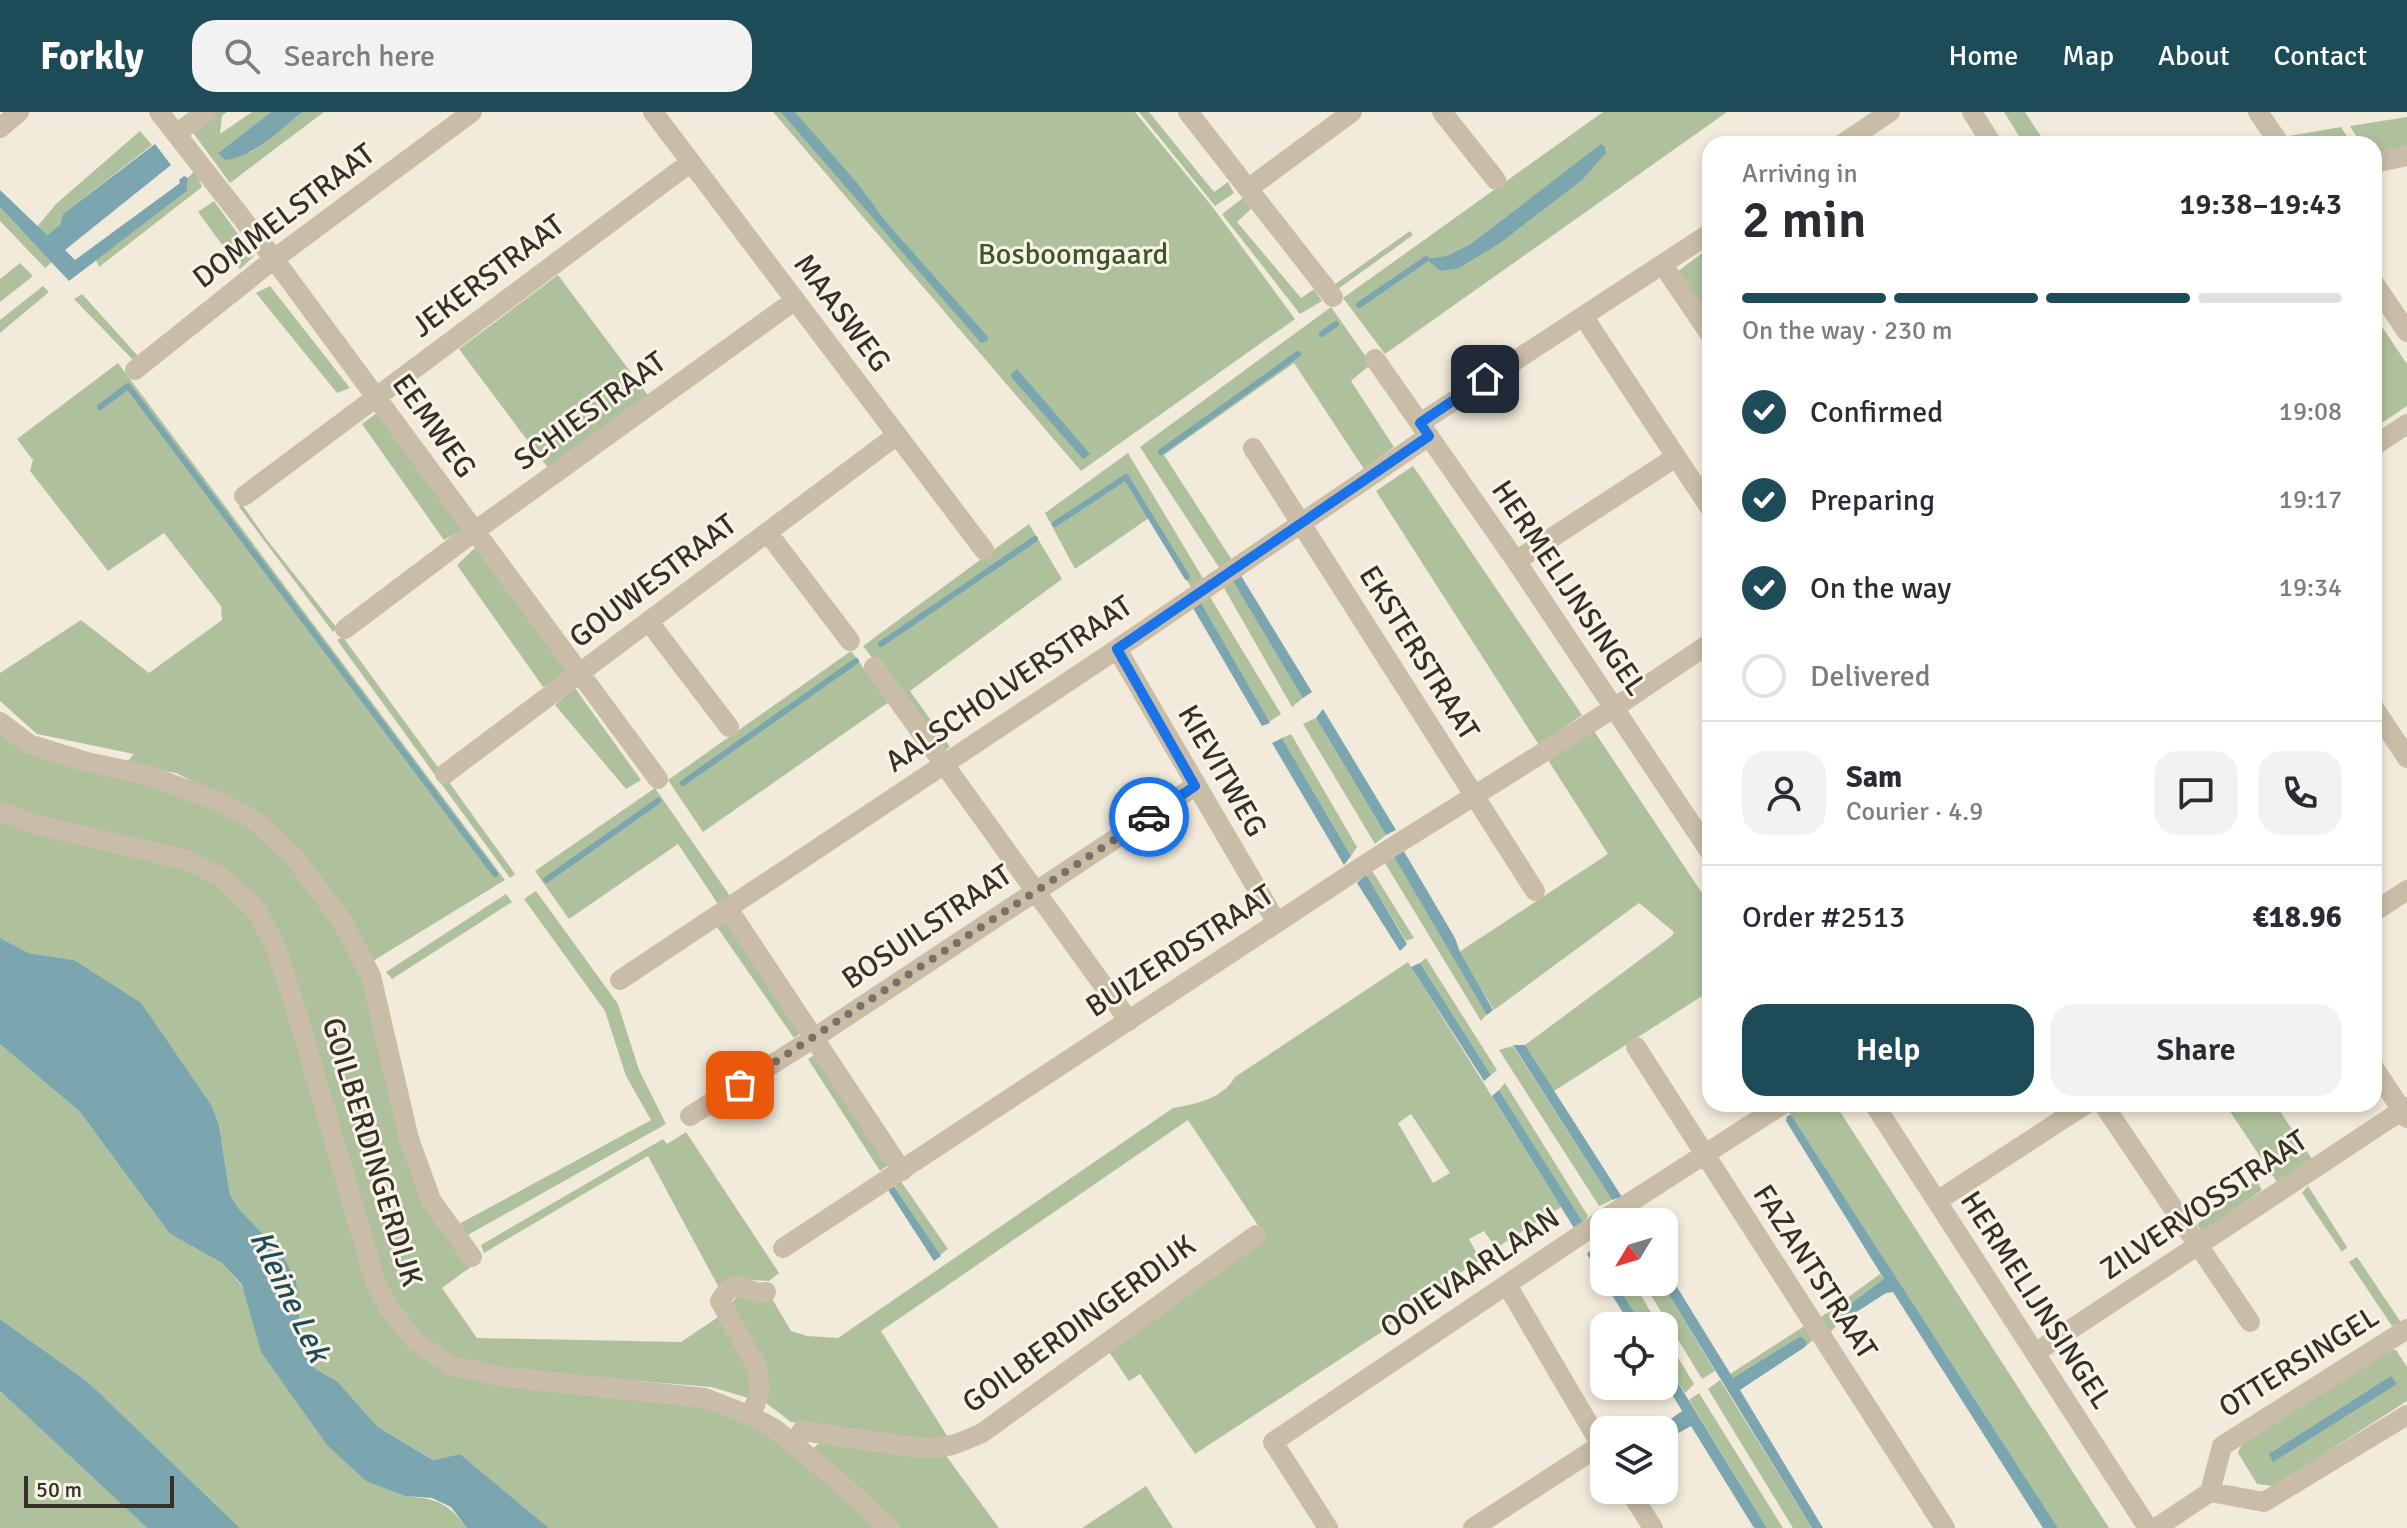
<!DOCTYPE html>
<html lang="en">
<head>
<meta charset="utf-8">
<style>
	body { margin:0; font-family:Signika,sans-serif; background:#f2f2f3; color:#2b2b33; height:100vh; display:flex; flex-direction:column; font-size:30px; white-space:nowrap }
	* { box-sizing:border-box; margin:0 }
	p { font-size:26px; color:#7c7c81 }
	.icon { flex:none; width:44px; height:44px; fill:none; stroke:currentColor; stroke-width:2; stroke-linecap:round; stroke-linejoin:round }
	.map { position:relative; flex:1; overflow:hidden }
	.side { position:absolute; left:1702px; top:24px; width:680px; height:976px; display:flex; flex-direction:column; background:#fff; border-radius:24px; box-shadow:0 4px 12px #0003 }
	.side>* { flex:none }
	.needle { width:52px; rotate:232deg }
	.controls { position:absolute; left:1590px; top:1096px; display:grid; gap:16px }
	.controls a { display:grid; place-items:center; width:88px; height:88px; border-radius:16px; background:#fff; box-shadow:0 4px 12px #0003; font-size:40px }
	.scale { position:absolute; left:24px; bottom:20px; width:150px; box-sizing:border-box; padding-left:8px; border:4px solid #372f28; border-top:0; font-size:22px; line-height:28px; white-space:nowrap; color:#372f28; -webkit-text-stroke:6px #f9f4e8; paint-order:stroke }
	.pin { position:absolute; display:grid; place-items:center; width:68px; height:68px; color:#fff; margin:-34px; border-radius:16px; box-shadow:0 4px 12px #0006 }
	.courier { position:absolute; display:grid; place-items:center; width:80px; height:80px; margin:-40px; border:6px solid #1a73e8; border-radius:50%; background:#fff; color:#222; box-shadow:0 2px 10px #0007 }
	.headline em { font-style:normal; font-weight:600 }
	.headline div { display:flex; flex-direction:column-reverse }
	.headline { display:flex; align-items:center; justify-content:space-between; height:136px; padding:0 40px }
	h1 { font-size:52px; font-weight:600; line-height:60px }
	.bar { display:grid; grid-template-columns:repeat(4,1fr); gap:12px 8px; align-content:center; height:96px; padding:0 40px }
	.bar i { height:10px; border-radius:6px; background:#e1e1e2 }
	.bar .active { background:#1e4b58 }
	.bar p { grid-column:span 4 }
	.line { display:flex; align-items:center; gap:20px; padding:0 40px; border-top:2px solid #e1e1e2 }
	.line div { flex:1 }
	.round { display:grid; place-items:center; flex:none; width:84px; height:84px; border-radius:24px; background:#f2f2f3 }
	ol { padding:0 40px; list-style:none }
	li { display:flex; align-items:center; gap:24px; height:88px }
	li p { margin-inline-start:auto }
	li .icon { padding:8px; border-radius:50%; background:#1e4b58; color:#fff; stroke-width:4 }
	li:last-child { color:#7c7c81 }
	li i { width:44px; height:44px; border:4px solid #e1e1e2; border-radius:50% }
	.cta { display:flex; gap:16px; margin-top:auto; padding:16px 40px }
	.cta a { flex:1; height:92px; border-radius:24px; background:#1e4b58; color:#fff; font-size:32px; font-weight:600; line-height:92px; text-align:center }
	.cta a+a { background:#f2f2f3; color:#2b2b33 }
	header { display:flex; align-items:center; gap:48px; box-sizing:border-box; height:112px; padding:0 40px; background:#1e4b58; color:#fff }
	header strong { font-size:38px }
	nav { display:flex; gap:44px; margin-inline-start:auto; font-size:28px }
	.search { width:560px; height:72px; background:#f2f2f3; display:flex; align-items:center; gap:20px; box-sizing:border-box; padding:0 28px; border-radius:24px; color:#7c7c81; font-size:30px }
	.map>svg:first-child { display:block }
	.green { fill:#afc19c; fill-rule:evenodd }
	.water { fill:#7ba5af }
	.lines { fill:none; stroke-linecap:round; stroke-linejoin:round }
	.stream { stroke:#7ba5af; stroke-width:6 }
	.minor { stroke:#cabda8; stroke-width:20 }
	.done { stroke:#787167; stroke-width:8; stroke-dasharray:0 14.4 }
	.route { stroke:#1a73e8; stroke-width:10 }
	.labels { text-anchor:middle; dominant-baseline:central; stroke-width:6; stroke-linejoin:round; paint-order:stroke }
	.street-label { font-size:30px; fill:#372f28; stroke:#f9f4e8 }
	.park-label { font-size:30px; fill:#40552c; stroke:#f9f4e8 }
	.water-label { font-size:32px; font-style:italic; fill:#1e4b58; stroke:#f9f4e8 }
</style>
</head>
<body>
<header>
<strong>Forkly</strong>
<div class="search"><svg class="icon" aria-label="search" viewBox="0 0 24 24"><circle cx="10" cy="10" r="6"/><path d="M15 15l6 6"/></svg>Search here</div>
<nav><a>Home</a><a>Map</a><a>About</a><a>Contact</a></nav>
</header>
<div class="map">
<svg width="2407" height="1416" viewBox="0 0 2407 1416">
	<rect width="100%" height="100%" fill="#f2ebdc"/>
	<path class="green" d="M216,0H227L222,4L220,22L252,0H271L218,41L251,40L303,0H324L230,71L191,18Z
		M773,0H1135L1211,93L1295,207L1081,359Z
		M1139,0H1149L1214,80L1228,70L1234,81L1215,94Z
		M1603,0H1727L1385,242L1343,186Z
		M2004,0H2025L2046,32H2024Z
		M2407,5V36L2374,42V32H2361L2350,14Z
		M2341,15L2352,32H2294L2289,24Z
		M140,19L152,33L63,102L60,113L47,123L37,115L56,92Z
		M195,58L202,75L99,155L96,148L187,79L188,66Z
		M1243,86L1251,97L1237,110L1301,186L1314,177L1322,189L1300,202L1222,102Z
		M214,89L254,144L240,157L198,100Z
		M0,95L52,150L45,156L0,109Z
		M1410,119L1413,123L1338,177L1334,173Z
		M1705,139L1710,147V210L1677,160Z
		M20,151L33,164L0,190V167Z
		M558,163L650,286L551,360L459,237Z
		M43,174L49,180L0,221V208Z
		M270,174L350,276L337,281L256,181Z
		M82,182L138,244L134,249L74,187Z
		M1331,195L1371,252L1351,269L1394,335L1364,357L1294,251L1164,343L1232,448L1220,457L1140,335Z
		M2374,203L2407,252V294L2374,316Z
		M118,251L505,768L368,852L345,807L214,680L176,661L125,652L134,642L37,622L0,589V561L81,508L149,561L222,508L221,494L164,421L108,459L30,359L33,348L17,327Z
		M378,300L465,416L444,428L362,312Z
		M1128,341L1204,468L1191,475L1149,406L1075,457L1045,401Z
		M1413,354L1582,603L1539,633L1376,379Z
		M241,391L267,428L337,516L333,520L239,395Z
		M1029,412L1062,467L910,579L950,635L944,639L863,534Z
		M478,433L569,560L543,575L457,453Z
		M1233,469L1304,585L1292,595L1224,476Z
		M1210,485L1281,602L1269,610L1200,489Z
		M343,525L440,658L435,663L337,528Z
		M851,539L889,590L703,720L668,668Z
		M575,576L641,668L626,677L555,593Z
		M1316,606L1386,723L1375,732L1303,612Z
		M0,619L147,670L239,708L273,733L306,768L363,862L402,1023L472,1154L442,1176L477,1226L681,1230L721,1203L741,1180L771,1185L791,1219L807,1224L838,1226L1173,996C1196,992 1222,987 1235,965L1408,850L1561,1095L1496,1136L1484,1119L1469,1127L1480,1148L1409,1194L1386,1217L1195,1342L1140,1262L1129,1269L1109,1240L1265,1124L1188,1008L881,1219L951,1330L791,1310L766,1291L711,1275L506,1258L455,1246L421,1226L396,1195L384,1166L301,891L226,760L39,705L0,690ZM1411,1002L1450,1061L1433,1071L1398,1011Z
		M1594,619L1710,793V879L1554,979L1525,933L1672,824L1674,820L1639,791L1494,898L1459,840L1608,742L1548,648Z
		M1291,622L1357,735L1351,744L1282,626Z
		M446,666L515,762L510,766L440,670Z
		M655,676L730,784L718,792L678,732L569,807L535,759Z
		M0,707L183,753L215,772L248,803L269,836L370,1172L450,1259L706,1293L784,1330L879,1416H549L460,1342L433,1348L378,1315L337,1269L317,1258L304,1243L299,1222V1191L296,1168L282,1142L239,1097L230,1083L219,1013L212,994L193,967L74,848L29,841L0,826Z
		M1394,745L1487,902L1481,909L1385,751Z
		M1371,757L1414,826L1406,829L1367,764Z
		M536,779L618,892L639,958L666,1012L464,1125L459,1112L651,1008L626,964L605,899L524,787Z
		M506,782L512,790L392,867L386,860Z
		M724,806L801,921L794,926L715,812Z
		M1426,846L1497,958L1491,963L1420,851Z
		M0,932L80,1000L170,1122L222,1151L242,1174L252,1203L405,1384C438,1387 447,1390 467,1416H240L88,1270L0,1207Z
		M1513,934L1612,1088L1599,1094L1499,938Z
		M816,942L887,1054L880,1059L808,947Z
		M1505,971L1588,1104L1583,1111L1499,978Z
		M1799,992H1835L2109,1416H2058L1788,999Z
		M2225,992H2275L2314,1050L2279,1073Z
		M686,1020L779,1161L769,1169L735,1167L718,1174L648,1044L484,1141L481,1133L663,1027L667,1032Z
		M900,1068L948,1137L940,1143L895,1075Z
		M2257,1068L2262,1078L2202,1121L2197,1112Z
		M2308,1074L2347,1135L2342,1140L2302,1081Z
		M2357,1145L2400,1209V1210L2392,1214L2349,1150Z
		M1880,1162L1884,1167L1881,1170L1833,1205L1838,1212L1827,1224L1817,1208Z
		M1615,1170H1633L1659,1214H1643Z
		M1643,1170H1661L1715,1259L1702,1267Z
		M1806,1213L1817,1224L1805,1235L1807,1230L1801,1224L1734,1267L1730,1262Z
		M1664,1222L1694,1272L1685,1281L1664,1248Z
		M2389,1238H2396L2407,1255V1289L2274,1374L2257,1372L2238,1341L2243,1329Z
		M1720,1268L1812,1416H1793L1708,1277Z
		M0,1279L147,1416H0Z
		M1699,1281L1783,1416H1767L1689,1288Z
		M820,1331L944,1341L999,1416H900L812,1337Z
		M1146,1374L1173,1416H1082Z"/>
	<path class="water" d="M271,0H303C280,17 254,45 225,48L218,41Z
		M781,0H795L858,72L886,110L988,225L987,229L981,231Z
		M155,32L171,53L65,138L75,148L180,71L179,68L184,64L188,66L187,79L69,169L0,95V78L47,123L60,113L63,102Z
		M1601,32L1605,35L1606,41L1582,68L1500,131L1459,156L1441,159L1426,147L1447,144L1471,132Z
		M1017,257L1090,342L1083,347L1012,266L1011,262Z
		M1240,462L1312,580L1303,586L1233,469Z
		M1200,489L1270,611L1262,614L1193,496Z
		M1323,597L1396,718L1386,723L1316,606Z
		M1282,626L1351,744L1344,753L1272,631Z
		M1402,736L1455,826L1460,840L1493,898L1487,903L1394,745Z
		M1366,762L1407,832L1400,839L1357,771Z
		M0,826L29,841L74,848L141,891L212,994L219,1013L230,1083L239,1097L282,1142L296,1168L299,1191V1222L304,1243L317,1258L337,1269L378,1315L433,1348L460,1342L549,1416H467L451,1395L432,1386L405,1384L366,1369L327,1333L261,1240L242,1173L222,1151L170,1122L80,1000L0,932Z
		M1420,851L1491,963L1484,969L1411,855Z
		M1513,933H1525L1622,1085L1612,1088Z
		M1499,978L1584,1112L1574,1116L1497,992L1492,984Z
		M1791,1003L2058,1416H2043L1893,1180L1886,1181L1838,1212L1834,1211L1833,1205L1884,1167L1786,1009L1787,1004Z
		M894,1074L941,1144L934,1149L888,1078Z
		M1593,1135L1604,1152V1170H1615L1643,1214H1631L1587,1142Z
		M1664,1154L1733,1266L1801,1224L1807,1230L1805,1235L1740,1278L1823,1416H1812L1661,1170H1664Z
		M0,1207L88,1270L240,1416H147L0,1279Z
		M1664,1248L1767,1416H1754L1691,1314L1664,1329V1318H1655L1682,1299L1664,1269Z
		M2391,1264L2397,1272L2273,1350L2269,1342Z"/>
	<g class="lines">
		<path class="stream" d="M1359,193L1426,147
			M1322,222L1336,212
			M100,295L128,274L495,762
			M1161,340L1298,242
			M1055,412L1126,365L1187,465
			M881,532L1035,427
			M683,671L856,549
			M546,768L658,689"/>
		<path class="minor" d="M159,0L274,147L658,667
			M653,0L984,438
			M1188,0L1333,185
			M1442,0L1496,68
			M1972,0L1992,32
			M2258,0L2280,32
			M0,16L19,0
			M176,22L206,0
			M1842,32L1890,0
			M2374,51L2407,44
			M1249,76L1352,0
			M1663,153L1710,222
			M2374,171L2407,220
			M1583,204L1710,396
			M1375,247L1516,449L1710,740
			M135,258L274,147L472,0
			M1420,311L1710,121
			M2374,334L2407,312
			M1253,336L1535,779
			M244,384L691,50
			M768,421L850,529
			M1516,449L1676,345
			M649,510L729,615
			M345,517L475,419L794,189
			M1117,537L1277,811
			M874,555L1129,909
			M2374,596L2407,646
			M0,610L29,632L87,650L144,662L220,690L257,710L295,746L342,809L371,864L409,1027L431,1088L472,1145
			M445,662L897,323
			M0,699L37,713L187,748L221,765L255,796L275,833L295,894L375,1169L390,1198L416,1230L452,1254L504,1265L705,1286L751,1304L775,1317L837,1368L889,1416
			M727,795L902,1059
			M2374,800L2407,778
			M620,868L1117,537L1429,324
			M1636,935L1945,1416
			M2374,956L2407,1006
			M1874,992L2148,1416
			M2103,992L2250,1210
			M690,1004L814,926L1195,674
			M1937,1089L2086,992
			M783,1136L1375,746L1614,596L1710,531
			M1507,1173L1604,1338
			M2035,1241L2407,995
			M751,1304L760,1279L757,1255L720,1189L727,1179L736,1173L758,1181L766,1180
			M794,1330L802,1319L919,1336C944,1338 960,1331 982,1321L1256,1123
			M1629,1378L1653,1416
			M2210,1380L2264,1390L2407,1303
			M1328,1416L1273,1330L1601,1109L1783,992
			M1473,1416L1601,1333
			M2156,1416L2210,1380L2222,1334L2407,1217"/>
	</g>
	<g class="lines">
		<path class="done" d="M740,973L1149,705"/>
		<path class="route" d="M1149,705L1195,674L1117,537L1429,324L1420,311L1485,267"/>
	</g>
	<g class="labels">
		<g class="street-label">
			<text transform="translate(284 104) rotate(-37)">DOMMELSTRAAT</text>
			<text transform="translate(488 164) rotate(-37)">JEKERSTRAAT</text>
			<text transform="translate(842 201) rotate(53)">MAASWEG</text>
			<text transform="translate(590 299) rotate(-36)">SCHIESTRAAT</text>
			<text transform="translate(434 314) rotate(54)">EEMWEG</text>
			<text transform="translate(653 469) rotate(-37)">GOUWESTRAAT</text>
			<text transform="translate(1569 476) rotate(56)">HERMELIJNSINGEL</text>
			<text transform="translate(1419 541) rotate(58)">EKSTERSTRAAT</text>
			<text transform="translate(1009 572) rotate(-34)">AALSCHOLVERSTRAAT</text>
			<text transform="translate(1222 659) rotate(60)">KIEVITWEG</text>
			<text transform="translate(927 815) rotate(-34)">BOSUILSTRAAT</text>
			<text transform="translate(1180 839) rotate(-33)">BUIZERDSTRAAT</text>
			<text transform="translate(372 1040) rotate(73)">GOILBERDINGERDIJK</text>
			<text transform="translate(2204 1093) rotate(-34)">ZILVERVOSSTRAAT</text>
			<text transform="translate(1815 1160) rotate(57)">FAZANTSTRAAT</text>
			<text transform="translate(1470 1161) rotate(-34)">OOIEVAARLAAN</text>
			<text transform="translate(2036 1188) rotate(57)">HERMELIJNSINGEL</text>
			<text transform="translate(1079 1212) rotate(-36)">GOILBERDINGERDIJK</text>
			<text transform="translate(2299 1250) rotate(-32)">OTTERSINGEL</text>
		</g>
		<g class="park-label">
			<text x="1073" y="142">Bosboomgaard</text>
		</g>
		<g class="water-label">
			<text transform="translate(290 1184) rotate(64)">Kleine Lek</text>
		</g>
	</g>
</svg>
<div class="controls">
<a><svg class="needle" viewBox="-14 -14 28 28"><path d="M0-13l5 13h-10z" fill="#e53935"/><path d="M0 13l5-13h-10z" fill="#7c7c81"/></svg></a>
<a><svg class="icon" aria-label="locate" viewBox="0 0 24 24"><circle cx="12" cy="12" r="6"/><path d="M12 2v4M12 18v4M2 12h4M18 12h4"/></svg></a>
<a><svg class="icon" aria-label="layers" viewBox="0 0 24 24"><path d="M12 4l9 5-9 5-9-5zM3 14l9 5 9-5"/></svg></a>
</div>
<div class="scale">50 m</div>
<div class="pin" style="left:740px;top:973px;background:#ea580c"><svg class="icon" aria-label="bag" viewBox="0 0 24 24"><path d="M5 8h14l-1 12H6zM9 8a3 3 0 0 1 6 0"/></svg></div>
<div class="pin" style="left:1485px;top:267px;background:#1f2937"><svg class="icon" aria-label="home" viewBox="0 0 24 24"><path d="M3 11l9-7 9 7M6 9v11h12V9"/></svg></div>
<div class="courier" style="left:1149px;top:705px"><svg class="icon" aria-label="car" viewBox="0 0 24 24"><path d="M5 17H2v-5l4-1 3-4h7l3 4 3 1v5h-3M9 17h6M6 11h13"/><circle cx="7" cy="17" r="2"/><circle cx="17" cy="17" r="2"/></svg></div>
<section class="side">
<div class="headline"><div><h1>2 min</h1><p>Arriving in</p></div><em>19:38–19:43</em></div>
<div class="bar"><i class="active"></i><i class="active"></i><i class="active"></i><i></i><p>On the way · 230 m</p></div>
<ol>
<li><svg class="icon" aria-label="check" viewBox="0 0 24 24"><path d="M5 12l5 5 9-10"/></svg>Confirmed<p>19:08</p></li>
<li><svg class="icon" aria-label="check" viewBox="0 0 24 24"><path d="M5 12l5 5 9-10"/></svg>Preparing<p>19:17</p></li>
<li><svg class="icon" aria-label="check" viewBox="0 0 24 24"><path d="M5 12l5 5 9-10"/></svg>On the way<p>19:34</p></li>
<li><i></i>Delivered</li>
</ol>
<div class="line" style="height:144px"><a class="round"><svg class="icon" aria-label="person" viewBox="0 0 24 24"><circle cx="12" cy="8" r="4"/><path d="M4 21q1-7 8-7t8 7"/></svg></a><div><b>Sam</b><p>Courier · 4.9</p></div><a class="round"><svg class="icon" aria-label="chat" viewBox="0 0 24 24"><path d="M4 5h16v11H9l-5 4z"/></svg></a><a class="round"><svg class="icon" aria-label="phone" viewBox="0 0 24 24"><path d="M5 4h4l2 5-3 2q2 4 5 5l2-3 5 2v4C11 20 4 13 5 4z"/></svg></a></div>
<div class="line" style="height:104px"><div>Order #2513</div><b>€18.96</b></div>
<div class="cta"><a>Help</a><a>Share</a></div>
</section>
</div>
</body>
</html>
